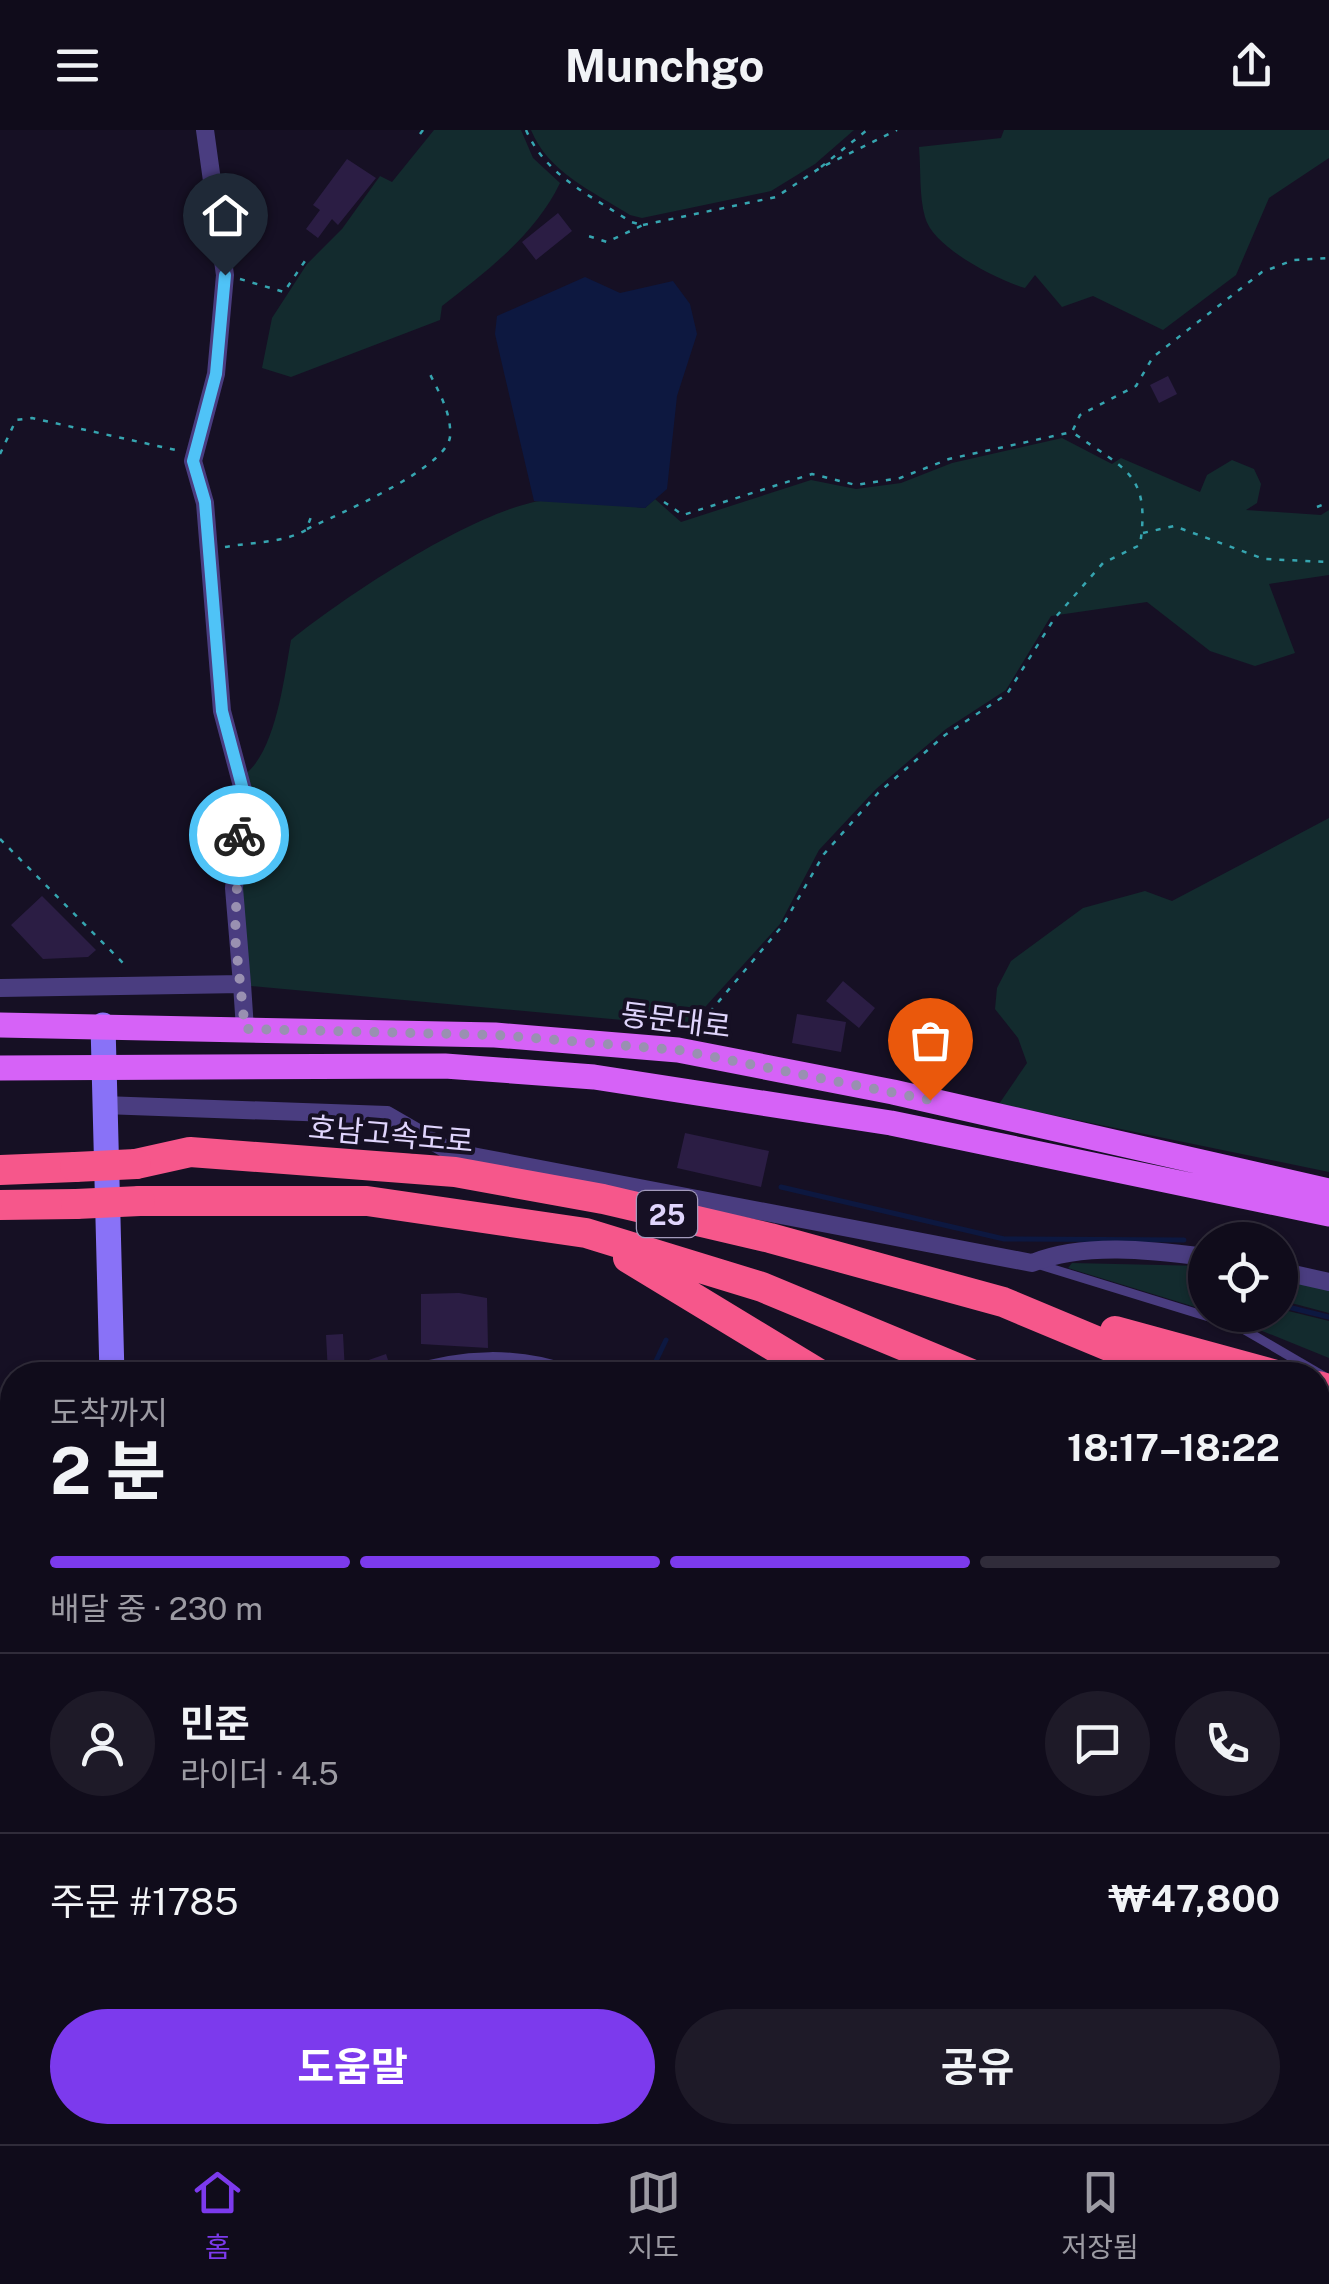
<!DOCTYPE html>
<html lang="ko">
<head>
<meta charset="utf-8">
<style>
	body { margin:0; font-family:"Public Sans","Noto Sans KR",sans-serif; background:#1e1a28; color:#f1f3f6; height:100vh; display:flex; flex-direction:column; font-size:38px; white-space:nowrap }
	* { box-sizing:border-box; margin:0 }
	p { font-size:32px; color:#9c9ba3 }
	.icon { flex:none; width:55px; height:55px; fill:none; stroke:currentColor; stroke-width:2; stroke-linecap:round; stroke-linejoin:round }
	.map { position:relative; flex:1; overflow:hidden }
	.drawer { position:absolute; left:0px; top:1232px; width:1330px; height:782px; display:flex; flex-direction:column; background:#100c1b; border-radius:40px 40px 0 0; box-shadow:0 2px 8px #0004,0 0 0 2px #302c3a }
	.drawer>* { flex:none }
	.tools { position:absolute; left:1188px; top:1092px; display:grid; gap:20px }
	.tools a { display:grid; place-items:center; width:110px; height:110px; border-radius:50%; background:#100c1b; box-shadow:0 2px 8px #0004,0 0 0 2px #302c3a; font-size:50px }
	.pin { position:absolute; display:grid; place-items:center; width:85px; height:85px; color:#fff; margin:-102px -42px; border-radius:50% 50% 50% 0; rotate:-45deg; box-shadow:0 0 10px #0007 }
	.pin .icon { rotate:45deg }
	.courier { position:absolute; display:grid; place-items:center; width:100px; height:100px; margin:-50px; border:8px solid #4fc3f7; border-radius:50%; background:#fff; color:#222; box-shadow:0 2px 12px #0007 }
	.head em { font-style:normal; font-weight:700 }
	.head div { display:flex; flex-direction:column-reverse }
	.head { display:flex; align-items:center; justify-content:space-between; height:170px; padding:0 50px }
	h1 { font-size:65px; font-weight:700; line-height:75px }
	.bar { display:grid; grid-template-columns:repeat(4,1fr); gap:15px 10px; align-content:center; height:120px; padding:0 50px }
	.bar i { height:12px; border-radius:8px; background:#302c3a }
	.bar .current { background:#7c3aed }
	.bar p { grid-column:span 4 }
	.line { display:flex; align-items:center; gap:25px; padding:0 50px; border-top:2px solid #302c3a }
	.line div { flex:1 }
	.round { display:grid; place-items:center; flex:none; width:105px; height:105px; border-radius:52px; background:#1e1a28 }
	.primary-button { display:flex; gap:20px; margin-top:auto; padding:20px 50px }
	.primary-button a { flex:1; height:115px; border-radius:60px; background:#7c3aed; color:#fff; font-size:40px; font-weight:700; line-height:115px; text-align:center }
	.primary-button a+a { background:#1e1a28; color:#f1f3f6 }
	header { display:flex; justify-content:space-between; align-items:center; height:130px; padding:0 50px; background:#100c1b; font-size:45px; font-weight:700 }
	.menu { display:flex; justify-content:space-around; align-items:center; height:140px; border-top:2px solid #302c3a; background:#100c1b; font-size:28px; color:#9c9ba3 }
	.menu a { display:grid; justify-items:center; gap:5px }
	.menu .current { color:#7c3aed }
	.map>svg:first-child { display:block }
	.green { fill:#132b2e }
	.water { fill:#0d1840 }
	.lines { fill:none; stroke-linecap:round; stroke-linejoin:round }
	.stream { stroke:#0d1840; stroke-width:5 }
	.river { stroke:#0d1840; stroke-width:30 }
	.building { fill:#2b1d44 }
	.path { stroke:#36a5b0; stroke-width:2.5; stroke-dasharray:5 8; stroke-linecap:butt }
	.lane { stroke:#4a3d80; stroke-width:9 }
	.street { stroke:#4a3d80; stroke-width:18 }
	.secondary { stroke:#8972f7; stroke-width:25 }
	.primary { stroke:#d662f7; stroke-width:25 }
	.highway { stroke:#f6578b; stroke-width:30 }
	.highway-bridge { stroke:#f6578b; stroke-width:30 }
	.done { stroke:#9990b1; stroke-width:10; stroke-dasharray:0 18 }
	.route { stroke:#4fc3f7; stroke-width:12 }
	.labels { text-anchor:middle; dominant-baseline:central; stroke-width:8; stroke-linejoin:round; paint-order:stroke }
	.shield { fill:#161024; stroke:#a39abc; stroke-width:2.5 }
	.shield-label { font-size:28px; font-weight:bold; fill:#e0d5fd }
	.street-label { font-size:30px; fill:#e0d5fd; stroke:#161024 }
</style>
</head>
<body>
<header><svg class="icon" aria-label="menu" viewBox="0 0 24 24"><path d="M4 6h16M4 12h16M4 18h16"/></svg>Munchgo<svg class="icon" aria-label="share" viewBox="0 0 24 24"><path d="M12 15V3M7 8l5-5 5 5M5 13v7h14v-7"/></svg></header>
<div class="map">
<svg width="1329" height="2014" viewBox="0 0 1329 2014">
	<rect width="100%" height="100%" fill="#161024"/>
	<path class="green" d="M434,0H521L533,28L560,53C535,105 487,141 442,176L440,190L291,247L262,238L272,188L307,134L342,99L380,46L392,52Z
		M531,0H854L815,34L771,61L642,88L630,85C592,61 548,42 531,0Z
		M1004,0H1329V28L1269,68L1236,145L1163,200L1093,166L1062,177L1035,145L1025,158C998,150 933,118 925,87C919,66 921,39 919,17L1001,8Z
		M1062,308L1112,334L1121,328L1200,362L1207,345L1232,330L1254,339L1261,354L1257,373L1246,380L1321,385L1329,380V445L1269,454L1295,523L1255,536L1210,521L1147,472L1051,486L1006,560L946,599L876,659L819,720L780,794L688,896L251,856L240,761L252,662L244,645C276,622 284,548 291,510C347,465 461,390 530,373C559,365 613,376 645,378L655,369L681,392L811,350L856,359L901,353L952,333Z
		M1329,688V1042L999,974L1027,933L1018,908L995,879L997,858L1011,831L1083,778L1145,761L1172,771Z
		M1072,1133L1205,1136V1180L1068,1138Z
		M1280,1148L1329,1159V1183L1280,1170Z
		M1280,1179L1329,1191V1228L1223,1185H1280Z
		M12,1546V2002L74,2003L60,2014H0V1549Z
		M1318,1567L1329,1575V2014H963V2002H1318Z
		M680,2002L685,2014H306L296,2003Z"/>
	<path class="water" d="M585,147L620,163L673,151L690,174L697,204L677,266L667,359L645,378L534,371L495,204L497,186Z"/>
	<g class="lines">
		<path class="stream" d="M781,1057L1004,1109L1184,1110
			M1202,1147L1205,1148
			M1280,1175L1329,1187
			M610,1245L654,1235L666,1210
			M0,1551L12,1549
			M1318,1561L1329,1570
			M723,2014L727,2002"/>
		<path class="river" d="M0,1319L12,1321"/>
	</g>
	<path class="building" d="M347,29L376,48L338,95L332,89L318,108L306,99L320,80L313,75Z
		M558,83L572,101L536,130L522,112Z
		M1168,246L1177,264L1159,273L1150,255Z
		M42,766L96,820L88,827L43,829L11,795Z
		M843,851L875,878L859,898L826,871Z
		M797,884L846,892L841,922L792,913Z
		M685,1003L769,1021L761,1057L677,1038Z
		M459,1163L487,1168L488,1218L421,1214V1164Z
		M343,1204L345,1242L328,1243L326,1205Z
		M386,1224L390,1236L367,1244L363,1232Z
		M12,1493V1535H5L0,1494Z"/>
	<g class="lines">
		<path class="path" d="M526,0C546,46 590,65 631,92L643,95L607,112L582,104
			M420,4L423,0
			M821,37L867,0
			M643,95L776,67L820,38L897,0
			M240,149L284,162L305,131
			M0,324L16,290L32,288L180,321
			M664,372L683,385L812,344L856,355L900,348L949,329L1072,302L1080,285L1136,256L1153,227L1262,142L1294,130L1329,128
			M1317,377L1329,372
			M307,399C336,385 446,339 450,307C452,283 438,261 428,240
			M1143,403L1174,396L1264,429L1329,432
			M225,417C252,412 283,413 306,400L311,387
			M0,709L127,837
			M693,902L783,795L824,724L878,663L945,605L1007,564L1054,489L1103,433L1140,415C1151,343 1125,340 1072,302
			M0,1285L12,1287"/>
		<path class="lane" d="M1040,1135L1238,1196L1327,1248
			M69,2014L84,2002"/>
		<path class="street" d="M205,0L225,145L216,244L193,331L205,373L222,581L243,660L234,758L242,854
			M0,858L242,854L245,899
			M103,975L387,985L451,1022L1032,1133C1084,1112 1151,1120 1205,1127
			M1280,1141L1329,1152
			M408,1245C461,1228 518,1225 571,1245
			M1318,1549L1329,1556
			M693,2014L695,2002"/>
		<path class="secondary" d="M103,895L112,1245
			M0,1371L12,1374
			M754,2002L760,2014"/>
		<path class="primary" d="M0,895L495,905L678,920L893,962L1329,1061
			M0,938L445,936L594,947L891,993L1329,1084"/>
		<path class="highway" d="M136,1034L190,1022L455,1042L603,1069L770,1108L1003,1172L1178,1245
			M0,1040L75,1037
			M140,1071H367L586,1103L762,1157L974,1245
			M0,1075L76,1074
			M628,1128L821,1245
			M1115,1201L1276,1245
			M1318,1256L1329,1259
			M1318,1304L1329,1309
			M1318,1407L1329,1413
			M1318,1526L1329,1531"/>
		<path class="highway-bridge" d="M75,1037L136,1034
			M76,1074L140,1071"/>
	</g>
	<g class="lines">
		<path class="done" d="M239,705L235,806L245,899L496,905L678,920L930,970"/>
		<path class="route" d="M225,145L216,244L193,331L205,372L222,581L243,660L239,705"/>
	</g>
	<g class="labels">
		<rect class="shield" x="637" y="1061" width="60" height="46" rx="8"/>
		<g class="shield-label">
			<text x="667" y="1084">25</text>
		</g>
		<g class="street-label">
			<text transform="translate(676 890) rotate(7)">동문대로</text>
			<text transform="translate(391 1004) rotate(5)">호남고속도로</text>
		</g>
	</g>
</svg>
<div class="tools">
<a><svg class="icon" aria-label="locate" viewBox="0 0 24 24"><circle cx="12" cy="12" r="6"/><path d="M12 2v4M12 18v4M2 12h4M18 12h4"/></svg></a>
</div>
<div class="pin" style="left:930px;top:970px;background:#ea580c"><svg class="icon" aria-label="bag" viewBox="0 0 24 24"><path d="M5 8h14l-1 12H6zM9 8a3 3 0 0 1 6 0"/></svg></div>
<div class="pin" style="left:225px;top:145px;background:#1f2937"><svg class="icon" aria-label="home" viewBox="0 0 24 24"><path d="M3 11l9-7 9 7M6 9v11h12V9"/></svg></div>
<div class="courier" style="left:239px;top:705px"><svg class="icon" aria-label="bike" viewBox="0 0 24 24"><circle cx="6" cy="16" r="4"/><circle cx="18" cy="16" r="4"/><path d="M6 16l4-8h5l3 8M10 8l3 8H6M13 5h3"/></svg></div>
<section class="drawer">
<div class="head"><div><h1>2 분</h1><p>도착까지</p></div><em>18:17–18:22</em></div>
<div class="bar"><i class="current"></i><i class="current"></i><i class="current"></i><i></i><p>배달 중 · 230 m</p></div>
<div class="line" style="height:180px"><a class="round"><svg class="icon" aria-label="person" viewBox="0 0 24 24"><circle cx="12" cy="8" r="4"/><path d="M4 21q1-7 8-7t8 7"/></svg></a><div><b>민준</b><p>라이더 · 4.5</p></div><a class="round"><svg class="icon" aria-label="chat" viewBox="0 0 24 24"><path d="M4 5h16v11H9l-5 4z"/></svg></a><a class="round"><svg class="icon" aria-label="phone" viewBox="0 0 24 24"><path d="M5 4h4l2 5-3 2q2 4 5 5l2-3 5 2v4C11 20 4 13 5 4z"/></svg></a></div>
<div class="line" style="height:130px"><div>주문 #1785</div><b>₩47,800</b></div>
<div class="primary-button"><a>도움말</a><a>공유</a></div>
</section>
</div>
<nav class="menu">
<a class="current"><svg class="icon" aria-label="home" viewBox="0 0 24 24"><path d="M3 11l9-7 9 7M6 9v11h12V9"/></svg>홈</a>
<a><svg class="icon" aria-label="map" viewBox="0 0 24 24"><path d="M3 6l6-2 6 2 6-2v14l-6 2-6-2-6 2zM9 4v14M15 6v14"/></svg>지도</a>
<a><svg class="icon" aria-label="saved" viewBox="0 0 24 24"><path d="M7 4h10v16l-5-4-5 4z"/></svg>저장됨</a>
</nav>
</body>
</html>
